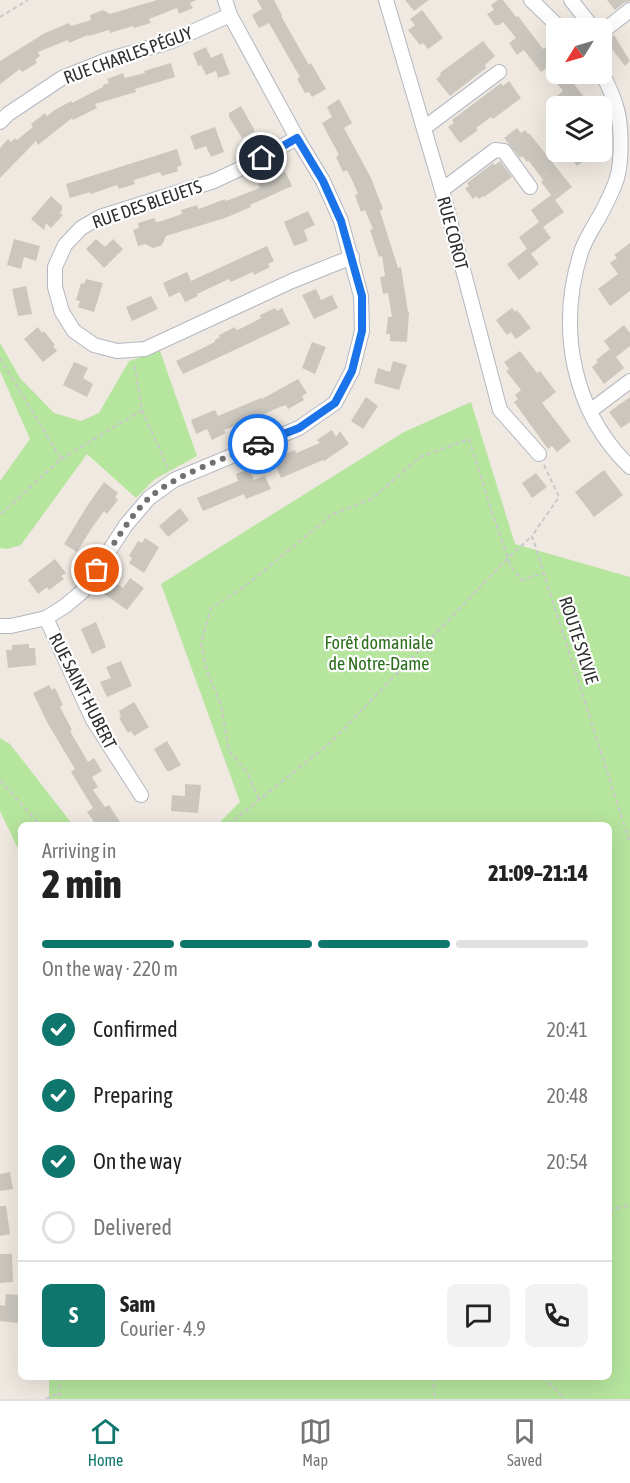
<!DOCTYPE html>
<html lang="en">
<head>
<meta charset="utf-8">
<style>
	body { margin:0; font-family:"Asap Condensed",sans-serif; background:#f2f2f2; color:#222; height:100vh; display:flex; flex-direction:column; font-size:22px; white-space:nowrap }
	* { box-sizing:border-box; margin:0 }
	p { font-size:20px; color:#767676 }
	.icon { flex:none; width:33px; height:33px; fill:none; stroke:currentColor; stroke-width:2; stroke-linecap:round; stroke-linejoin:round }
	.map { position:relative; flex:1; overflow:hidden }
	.panel { position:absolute; left:18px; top:822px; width:594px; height:558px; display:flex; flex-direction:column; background:#fff; border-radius:9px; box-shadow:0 6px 24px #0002 }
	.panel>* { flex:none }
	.needle { width:39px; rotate:233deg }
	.fabs { position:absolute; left:546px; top:18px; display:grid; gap:12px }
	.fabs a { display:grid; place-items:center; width:66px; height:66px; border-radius:9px; background:#fff; box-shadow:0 6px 24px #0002; font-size:30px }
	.pin { position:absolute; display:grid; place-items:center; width:51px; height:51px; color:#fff; margin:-26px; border:3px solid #fff; border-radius:50%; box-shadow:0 2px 6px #0007 }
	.courier { position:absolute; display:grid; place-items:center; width:60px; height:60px; margin:-30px; border:4px solid #1a73e8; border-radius:50%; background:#fff; color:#222; box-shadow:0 2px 8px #0007 }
	.summary em { font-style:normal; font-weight:800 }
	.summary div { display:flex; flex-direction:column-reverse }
	.summary { display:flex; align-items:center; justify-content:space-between; height:102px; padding:0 24px }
	h1 { font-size:39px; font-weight:800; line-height:45px }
	.bar { display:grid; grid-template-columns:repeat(4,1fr); gap:9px 6px; align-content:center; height:72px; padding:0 24px }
	.bar i { height:8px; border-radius:4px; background:#e0e0e0 }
	.bar .active { background:#0f766e }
	.bar p { grid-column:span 4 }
	.line { display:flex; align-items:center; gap:15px; padding:0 24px; border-top:2px solid #e0e0e0 }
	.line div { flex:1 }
	.round { display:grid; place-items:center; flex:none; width:63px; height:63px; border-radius:9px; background:#f2f2f2 }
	ol { padding:0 24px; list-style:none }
	li { display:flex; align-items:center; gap:18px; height:66px }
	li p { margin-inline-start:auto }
	li .icon { padding:6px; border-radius:50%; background:#0f766e; color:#fff; stroke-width:4 }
	li:last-child { color:#767676 }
	li i { width:33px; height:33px; border:3px solid #e0e0e0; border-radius:50% }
	.tabs { display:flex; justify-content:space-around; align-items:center; height:84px; border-top:2px solid #e0e0e0; background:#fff; font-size:16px; color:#767676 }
	.tabs a { display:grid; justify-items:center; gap:3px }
	.tabs .active { color:#0f766e }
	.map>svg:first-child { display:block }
	.green { fill:#b6e59e }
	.building { fill:#cbc7bf }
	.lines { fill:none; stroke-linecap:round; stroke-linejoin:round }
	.minor-casing { stroke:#b4b7c1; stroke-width:16 }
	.path { stroke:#c9c9c9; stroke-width:2; stroke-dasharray:4.5 3; stroke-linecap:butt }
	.minor { stroke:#fff; stroke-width:14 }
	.done { stroke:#726f6d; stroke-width:6; stroke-dasharray:0 10.8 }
	.route { stroke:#1a73e8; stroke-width:8 }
	.labels { text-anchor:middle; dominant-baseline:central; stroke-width:4.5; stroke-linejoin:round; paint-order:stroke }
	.street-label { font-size:18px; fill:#2e2e2e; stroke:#fff }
	.park-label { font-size:18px; fill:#2c6e1b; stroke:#fff }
</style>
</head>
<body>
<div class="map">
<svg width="630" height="1399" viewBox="0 0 630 1399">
	<rect width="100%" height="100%" fill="#efe9e1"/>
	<path class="green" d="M0,343L20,378L54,413L81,421L99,413L129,361L160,351L197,456L155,479L136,498L87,454L21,545L7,549L0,548V481L30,439L0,371Z
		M471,402L515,544L630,577V1399H49V1377H609V825H217L240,802L161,584L404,432Z
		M0,738L10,744L73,825H21V855L0,811Z"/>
	<path class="building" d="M157,0H196L190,3L193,8L179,14L177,8L149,19L151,23L134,28L133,26L110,33L109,30L89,36L88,35L69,43L68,40L38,52L40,56L35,60L37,63L22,72L20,69L0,84V61L45,33L69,23L71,26L91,20L90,15L103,10L110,14Z
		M257,0H274L282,15L281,16L309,65L311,63L326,89L312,97L309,92L305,93L297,79L300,77L269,23L259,28L252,15L262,9Z
		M405,0H429L414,11Z
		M498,0H503L516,17L518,16L543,49L546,47L556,61L541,72L524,50L517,55L509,43L516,38L503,22L499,25H495L487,14L494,10L491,5Z
		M607,0H630V1L624,3L615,10Z
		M422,10L443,38L428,49L423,43L420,45L408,30L415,25L410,19Z
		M614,35L630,61L625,66L606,41Z
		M483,41L495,56L485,65L486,68L450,96L436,79L441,75L440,73Z
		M206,47L211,58L222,53L230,74L218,78L216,71L206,75L201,65L198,66L193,53Z
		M171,63L175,77L135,89L136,92L95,104L97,108L73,120L72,118L38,145L36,141L0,178V148L8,139L11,142L15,138L17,140L33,127L31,124L45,113L47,116L55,110L71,101L72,103L103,87V85L109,83L107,79L123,73L125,78L145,73L144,71Z
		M550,74H578L571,80L591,106H565L557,96L563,91Z
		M509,81L521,98L493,119L491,117L484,122L476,128L478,130L460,143L448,127L454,123L452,120L501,83L503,86Z
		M339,99L352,123L344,128L371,178L383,209L380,211L398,268L401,267L408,312H409L407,342L390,341V334H386L388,317H392L388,293L383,294L380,277L385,276L382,256L379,257L370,230L373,229L365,210L361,212L355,195L358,194L352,180L347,170L343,172L336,157L339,155L322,123L332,117L327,107Z
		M241,106L255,131L242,138L229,117V113Z
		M215,127L224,152L211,157L206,146L195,150L190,136Z
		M517,128L521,133L525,130L528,134L529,133L572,187L555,200L564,212L543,227L551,238L531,254L539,264L519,280L507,264L527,249L519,237L539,222L531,210L551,195L541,182L543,180L529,161L527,162L522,156L520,158L504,138Z
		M177,149L182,165L177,167L178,171L162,176L160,172L134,180L135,184L119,189L117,185L91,194L90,192L70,198L66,184Z
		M567,152H583L588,158L577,166Z
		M500,161L512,177L484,197L483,196L479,199L476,196L473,199L465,188L469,186L467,183L493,163L495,165Z
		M277,170L280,174L285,171L292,186L250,205L251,207L225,218L166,236L162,245L153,248L145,244L138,246L133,230L139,228L138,223L154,218L156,222L162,221L182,214L181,210L197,205L199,209L225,199L226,201L260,188L258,184L264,181L262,177Z
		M51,196L62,206V210L60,213L63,215L51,228L46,223L44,230L31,219Z
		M308,211L315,225L304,230L308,241L294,246L284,222Z
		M14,239L40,246L36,261L24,257L21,269L7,265Z
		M96,239L105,247L113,239L123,249L104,268L86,249Z
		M630,243V291L610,306L598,289L618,274L610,263L617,258L614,255Z
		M267,246L274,261L268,264L270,267L254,275L253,272L231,282L229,279L197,294L198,296L185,302L180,292L169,297L163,283L187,272L191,281Z
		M86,279L103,283L94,312L78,307L80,301L76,300L81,283L84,284Z
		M26,286L32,314L18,316L12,289Z
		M316,289L321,300L332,295L338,308L314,319L302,295Z
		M151,296L158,309L132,321L126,307Z
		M275,308L277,311L282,308L290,324L183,374L176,361L215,342V340L220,337L219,335L235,327L236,330L242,328L261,318L260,315Z
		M512,308L515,312L517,310L531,328L516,339L511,332L507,335L496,320Z
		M624,325L630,333V346L616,357L624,368L604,384L592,367L598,362L596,360L610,349L604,341Z
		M38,327L42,333L44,331L55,345L53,346L57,351L43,362L24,339Z
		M312,342L326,347L315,374L302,368Z
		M520,351L537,373L540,371L556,392L542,403L571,441L557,452L552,446L548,449L514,402L518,399L515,395L521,390L506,371L509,369L504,362Z
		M393,361L407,365L399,390L374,383L378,368L390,372Z
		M74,362L88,368L83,378L93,384L87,397L63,385Z
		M298,379L307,393L302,396L304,400L288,409L286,405L280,407L262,415L263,418L247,425L245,422L224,430L226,433L212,440L207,429L196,434L191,420L215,410L218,416L261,398L262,399Z
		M366,397L378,406L363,429L351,421Z
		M630,397V422L621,428L609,412Z
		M332,430L336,437L340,431L349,444L324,461L323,460L281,478L274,462L280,460L278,457L295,450L296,453L320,443L317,440Z
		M249,469L254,480L265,476L271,489L246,499L244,494L203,511L197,498L238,481L236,474Z
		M604,470L623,495L594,517L575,492Z
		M536,473L547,487L532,498L522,483Z
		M104,482L118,493L115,497L118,500L107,514L104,511L91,529L77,552L64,544L89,503Z
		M180,508L189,520L168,537L159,526Z
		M145,538L159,547L144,573L129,563L132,558L129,556L138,541L142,543Z
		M55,559L66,573L61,576L64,579L49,590L47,587L38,594L28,580Z
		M130,578L144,588L127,610L104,594L113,581L123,588Z
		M96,622L106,647L92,654L81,629Z
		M29,644V648H35L36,665L8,668L6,650H12V645Z
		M121,661L132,686L107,697L100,682L111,678L106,667Z
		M49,685L52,690L55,688L63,705L60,707L72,730L70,731L88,762L94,758L102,771L92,777L98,787L93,790L105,807L109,805L122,825H96L87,812L93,808L71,772L75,769L48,724L33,693Z
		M134,702L149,727L134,736L131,731L128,733L119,718L121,716L119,711Z
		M167,741L181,765L170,771H167L154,749Z
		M185,784L201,785L198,813L171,811L172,795L185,796Z
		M10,1172L13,1189L0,1191V1174Z
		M0,1206H6L10,1234L0,1236Z
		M0,1254H12L13,1282L0,1283Z
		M6,1294L21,1295L19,1323L0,1321V1305L5,1306Z"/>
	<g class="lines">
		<defs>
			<path id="minor" d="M386,0L442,190L500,410L539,454
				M531,0L560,28
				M571,0L593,28
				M602,32L630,10
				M602,73C607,83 613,95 616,106C622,123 622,161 617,178C614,188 609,198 604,208C597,222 586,237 581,252C557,328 572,411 630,467
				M0,122L8,114L62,78L107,60L172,41L230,15
				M424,128L499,72
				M297,138L244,167L214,181L100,217L81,228L65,245L55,267V287L62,312L74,331L94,345L117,351L145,349L292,281L352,257
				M442,190L495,150L504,151L530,187
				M590,411L630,381
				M46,618L93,720L141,795
				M0,626H11L46,618L65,606L83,591L126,525L149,498L174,480L299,428L335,403L352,371L362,331L361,296L341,221L323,181L297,138L230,15L225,0"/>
		</defs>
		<use href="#minor" class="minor-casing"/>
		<path class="path" d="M0,17L28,0
			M0,358L61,459L0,515
			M142,410L168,468
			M61,459L142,410L134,362
			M544,465L559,497L532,536L630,843
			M0,780L40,825
			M259,799L247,772L229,751L221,705L207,671L201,643L211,608L244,587L333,514L373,498L420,457L469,439L494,518L511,567L522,580L544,573
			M228,825L331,742L508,558L532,536
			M609,1210L630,1205
			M59,1377L60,1399
			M433,1377L435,1399
			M543,1377L565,1399
			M46,1399L60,1393"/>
		<use href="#minor" class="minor"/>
	</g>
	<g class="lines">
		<path class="done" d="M97,570C112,547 129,517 149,498C176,474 225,459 258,444"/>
		<path class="route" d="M258,444L299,428L335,403L352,371L362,331V296L341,221L323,181L297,138L262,158"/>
	</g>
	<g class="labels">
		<g class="street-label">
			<text transform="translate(128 55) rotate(-20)">RUE CHARLES PÉGUY</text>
			<text transform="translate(147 204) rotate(-19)">RUE DES BLEUETS</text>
			<text transform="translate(453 233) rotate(75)">RUE COROT</text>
			<text transform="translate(579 640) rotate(72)">ROUTE SYLVIE</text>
			<text transform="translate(83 691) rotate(63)">RUE SAINT-HUBERT</text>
		</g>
		<g class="park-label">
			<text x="379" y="642">Forêt domaniale<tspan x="379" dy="21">de Notre-Dame</tspan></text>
		</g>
	</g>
</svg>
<div class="fabs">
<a><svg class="needle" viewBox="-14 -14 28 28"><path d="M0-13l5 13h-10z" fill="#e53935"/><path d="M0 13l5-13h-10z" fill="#767676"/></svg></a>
<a><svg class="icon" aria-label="layers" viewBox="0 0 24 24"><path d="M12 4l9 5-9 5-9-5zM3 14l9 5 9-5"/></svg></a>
</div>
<div class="pin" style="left:97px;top:570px;background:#ea580c"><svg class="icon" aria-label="bag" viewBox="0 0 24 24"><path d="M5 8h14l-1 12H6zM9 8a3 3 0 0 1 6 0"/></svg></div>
<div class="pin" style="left:262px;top:158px;background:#1f2937"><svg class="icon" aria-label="home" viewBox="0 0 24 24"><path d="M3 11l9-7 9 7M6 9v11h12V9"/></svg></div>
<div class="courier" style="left:258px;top:444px"><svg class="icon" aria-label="car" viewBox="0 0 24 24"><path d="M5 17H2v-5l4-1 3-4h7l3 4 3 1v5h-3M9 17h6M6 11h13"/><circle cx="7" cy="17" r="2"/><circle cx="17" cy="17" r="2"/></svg></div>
<section class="panel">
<div class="summary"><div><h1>2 min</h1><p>Arriving in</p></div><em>21:09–21:14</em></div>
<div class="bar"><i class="active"></i><i class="active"></i><i class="active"></i><i></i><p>On the way · 220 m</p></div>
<ol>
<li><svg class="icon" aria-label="check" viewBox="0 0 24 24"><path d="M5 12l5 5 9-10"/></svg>Confirmed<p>20:41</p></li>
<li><svg class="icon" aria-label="check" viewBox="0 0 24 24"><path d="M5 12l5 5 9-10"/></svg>Preparing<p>20:48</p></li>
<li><svg class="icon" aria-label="check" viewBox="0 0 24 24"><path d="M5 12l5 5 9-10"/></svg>On the way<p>20:54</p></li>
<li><i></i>Delivered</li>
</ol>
<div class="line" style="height:108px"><b class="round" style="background:#0f766e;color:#fff">S</b><div><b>Sam</b><p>Courier · 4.9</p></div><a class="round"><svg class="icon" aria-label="chat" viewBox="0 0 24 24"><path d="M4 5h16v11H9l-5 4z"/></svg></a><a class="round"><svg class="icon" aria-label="phone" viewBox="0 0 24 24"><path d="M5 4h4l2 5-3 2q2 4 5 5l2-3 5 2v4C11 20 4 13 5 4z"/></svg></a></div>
</section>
</div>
<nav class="tabs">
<a class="active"><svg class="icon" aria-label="home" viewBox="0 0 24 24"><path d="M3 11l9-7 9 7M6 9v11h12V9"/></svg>Home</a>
<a><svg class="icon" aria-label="map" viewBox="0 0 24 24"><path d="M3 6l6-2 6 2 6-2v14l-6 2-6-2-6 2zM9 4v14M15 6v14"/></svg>Map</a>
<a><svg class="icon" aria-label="saved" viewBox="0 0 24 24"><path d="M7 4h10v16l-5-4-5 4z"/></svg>Saved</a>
</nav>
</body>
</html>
